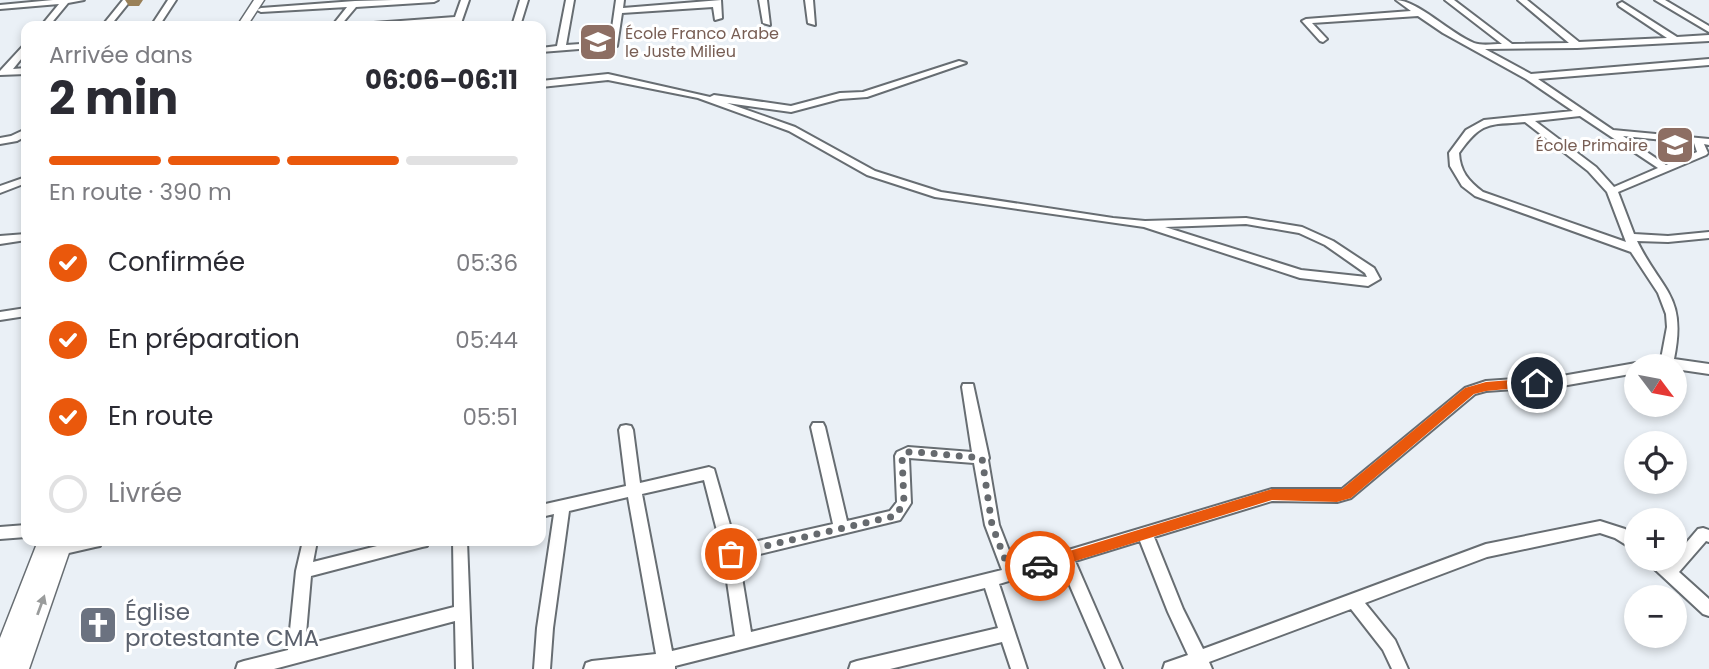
<!DOCTYPE html>
<html lang="fr">
<head>
<meta charset="utf-8">
<style>
	body { margin:0; font-family:Poppins,sans-serif; background:#f2f2f3; color:#2b2b33; height:100vh; display:flex; flex-direction:column; font-size:26px; white-space:nowrap }
	* { box-sizing:border-box; margin:0 }
	p { font-size:23px; color:#7c7c81 }
	.icon { flex:none; width:38px; height:38px; fill:none; stroke:currentColor; stroke-width:2; stroke-linecap:round; stroke-linejoin:round }
	.map { position:relative; flex:1; overflow:hidden }
	.side { position:absolute; left:21px; top:21px; width:525px; height:525px; display:flex; flex-direction:column; background:#fff; border-radius:14px; box-shadow:0 4px 10px #0003 }
	.side>* { flex:none }
	.needle { width:46px; rotate:122deg }
	.fabs { position:absolute; left:1624px; top:354px; display:grid; gap:14px }
	.fabs a { display:grid; place-items:center; width:63px; height:63px; border-radius:50%; background:#fff; box-shadow:0 4px 10px #0003; font-size:35px }
	.pin { position:absolute; display:grid; place-items:center; width:60px; height:60px; color:#fff; margin:-30px; border:4px solid #fff; border-radius:50%; box-shadow:0 2px 7px #0007 }
	.courier { position:absolute; display:grid; place-items:center; width:70px; height:70px; margin:-35px; border:5px solid #ea580c; border-radius:50%; background:#fff; color:#222; box-shadow:0 2px 9px #0007 }
	.headline em { font-style:normal; font-weight:700 }
	.headline div { display:flex; flex-direction:column-reverse }
	.headline { display:flex; align-items:center; justify-content:space-between; height:119px; padding:0 28px }
	h1 { font-size:46px; font-weight:700; line-height:52px }
	.bar { display:grid; grid-template-columns:repeat(4,1fr); gap:10px 7px; align-content:center; height:84px; padding:0 28px }
	.bar i { height:9px; border-radius:5px; background:#e1e1e2 }
	.bar .current { background:#ea580c }
	.bar p { grid-column:span 4 }
	ol { padding:0 28px; list-style:none }
	li { display:flex; align-items:center; gap:21px; height:77px }
	li p { margin-inline-start:auto }
	li .icon { padding:7px; border-radius:50%; background:#ea580c; color:#fff; stroke-width:4 }
	li:last-child { color:#7c7c81 }
	li i { width:38px; height:38px; border:4px solid #e1e1e2; border-radius:50% }
	.map>svg:first-child { display:block }
	.lines { fill:none; stroke-linecap:round; stroke-linejoin:round }
	.minor-casing { stroke:#676d72; stroke-width:4 }
	.major-casing { stroke:#676d72; stroke-width:3 }
	.minor { fill:#fff; fill-rule:evenodd }
	.major { fill:#fff; fill-rule:evenodd }
	.shaded-wall { fill:#998058 }
	.oneway { fill:#9a9c9c }
	.route { fill:#ea580c }
	.done { stroke:#666a6e; stroke-width:7; stroke-dasharray:0 12.6 }
	.labels { text-anchor:middle; dominant-baseline:central; stroke-width:6; stroke-linejoin:round; paint-order:stroke }
	.far-education-label { font-size:16px; fill:#785e54; stroke:#fff; text-anchor:start }
	.near-worship-label { font-size:23px; fill:#5b616d; stroke:#fff; text-anchor:start }
</style>
</head>
<body>
<div class="map">
<svg width="1709" height="669" viewBox="0 0 1709 669">
	<rect width="100%" height="100%" fill="#eaf0f6"/>
	<g class="lines">
		<defs>
			<path id="minor" d="M53,0H84L68,3L49,26H41L59,4L0,9V5Z
				M123,0H131L110,26H102Z
				M168,0H176L159,26H151Z
				M393,0H438L434,2L356,7L340,26H332L347,7L261,12L257,10L261,8L355,1Z
				M461,0H469L460,26H452L453,22L391,26H356L360,24L455,17Z
				M520,0H528L520,26H512Z
				M566,0H574L566,45L610,42L616,0H624L623,8L721,0L722,18L715,20L713,7L622,13L617,46L541,52V48L557,46Z
				M759,0H767L770,25L763,23Z
				M805,0H813L815,25L808,23Z
				M1396,0C1417,0 1451,34 1474,43C1482,46 1493,44 1502,44L1445,0H1454L1512,44L1569,43L1518,0H1527L1579,42L1667,38L1619,6L1618,4L1622,2L1677,37L1709,35V41L1577,48L1485,49L1531,74L1709,59V65L1538,79L1613,130L1709,139V145L1704,144L1708,153L1706,155L1618,192L1634,234L1668,236L1709,232V238L1668,242L1637,241C1662,292 1687,295 1674,359L1709,364V374L1675,369V366H1643L1645,363L1661,359L1667,327L1666,314L1658,293L1631,252L1475,196L1462,186L1450,166L1449,153L1466,130L1484,120L1573,111L1526,79L1443,33L1418,16L1312,23L1327,39L1323,42L1320,41L1302,21L1306,19L1411,11ZM1580,116L1658,168L1614,187L1596,167L1535,121ZM1525,122L1588,171L1607,192L1626,242L1483,192C1468,181 1460,171 1459,153C1482,121 1488,125 1525,122ZM1623,136L1694,143L1697,152L1666,165Z
				M1655,0H1665L1709,26V32Z
				M23,46H26V53L13,69L26,68V74L0,75V71Z
				M959,61L966,63L867,97L840,99L791,112L727,103L795,127L875,171L941,192L1113,218L1145,221L1246,218L1302,227L1333,241L1374,268L1380,279L1368,286L1300,278L1144,227L935,197L867,175L789,131L698,98L608,80L541,87V81L608,74L710,97L714,95L791,106L840,93L863,92ZM1246,224L1299,233L1325,245L1365,273L1367,277L1301,270L1165,227Z
				M26,129V136L17,141L0,144V138L11,136Z
				M26,177V183L0,193V186Z
				M26,234V240L0,244V236Z
				M26,308V316L0,320V312Z
				M1636,363L1641,366H1636V373L1562,386L1486,391L1475,394L1351,498L1337,502L1272,501L1154,537L1183,609L1203,649L1486,544L1600,521L1625,529L1636,537V551L1615,538L1600,533L1487,557L1365,603L1395,640L1408,669H1392L1383,650L1351,609L1209,662L1212,669H1163L1165,663L1188,655L1168,612L1140,541L1075,561L1122,669H1106L1061,565L999,584L1027,669H1011L1002,642L890,669H849L851,663L857,661L998,628L985,588L675,666V669H584L586,663L592,661L656,654L628,497L569,511L553,628L550,669H534L537,628L554,514L541,517V505L626,486L619,430L621,426L626,425L631,426L633,430L640,483L709,467L714,469L736,546L833,524L811,427L813,423H823L825,427L847,521L890,511L897,502L895,456L897,452L908,447L972,452L962,387L963,384H973L989,458L988,460L999,525L1015,566L1272,489H1342L1465,388L1486,381L1562,376ZM909,458L974,463L985,525L1002,570L751,632L739,559L900,520L911,503ZM704,480L723,554L735,636L672,651L642,494Z
				M26,525V537L0,539V527Z
				M1703,528L1709,530V542L1706,541L1679,572L1709,599V616L1703,614L1648,563L1646,558H1664L1669,563L1675,558V556L1698,529Z
				M64,541H102L100,546L95,547L60,555L55,553L52,548L55,543Z
				M303,541H317L313,562L397,541H429L427,546L422,547L311,576L305,645L454,607L453,541H467L472,669H456L455,621L274,669H236L238,663L244,661L288,650L296,571Z"/>
			<path id="major" d="M254,0H264L247,26H237Z
				M38,541H73L29,669H0V638Z"/>
		</defs>
		<use href="#minor" class="minor-casing"/>
		<use href="#major" class="major-casing"/>
		<use href="#minor" class="minor"/>
		<use href="#major" class="major"/>
	</g>
	<path class="shaded-wall" d="M125,0H143L139,6H129Z"/>
	<defs><path id="oneway-solid" d="M-6-.8H1V-3.2L6.5 0L1 3.2V.8H-6Z" transform="scale(1.75)"/></defs>
	<use class="oneway" href="#oneway-solid" transform="translate(41 605) rotate(-70)"/>
	<path class="route" d="M1537,378L1543,383L1541,386L1486,391L1474,394L1351,498L1337,502L1272,500L1040,572L1033,566L1040,560L1272,489H1342L1465,388L1486,382Z"/>
	<g class="lines">
		<path class="done" d="M731,554L895,516L904,503L902,456L908,452H917L982,458L992,525L1011,575L1040,566"/>
	</g>
	<defs>
		<symbol id="school-square" viewBox="-11 -11 22 22"><rect x="-9" y="-9" width="18" height="18" rx="4" fill="#8d6e63" stroke="#fff"/><path d="M0-5L7-2L0 1L-7-2ZM-4 1L0 2.5L4 1V4Q0 6-4 4Z" fill="#fff"/></symbol>
		<symbol id="church-square" viewBox="-11 -11 22 22"><rect x="-9" y="-9" width="18" height="18" rx="4" fill="#6b7280" stroke="#fff"/><path d="M-1.2-6h2.4v3.5h3.3v2.4h-3.3V6h-2.4V-.1h-3.3v-2.4h3.3Z" fill="#fff"/></symbol>
	</defs>
	<g fill-rule="evenodd">
		<use href="#school-square" x="576" y="20" width="44" height="44"/>
		<use href="#school-square" x="1653" y="123" width="44" height="44"/>
		<use href="#church-square" x="76" y="603" width="44" height="44"/>
	</g>
	<g class="labels">
		<g class="far-education-label">
			<text x="625" y="33">École Franco Arabe<tspan x="625" dy="18">le Juste Milieu</tspan></text>
			<text x="1648" y="145" text-anchor="end">École Primaire</text>
		</g>
		<g class="near-worship-label">
			<text x="125" y="612">Église<tspan x="125" dy="26">protestante CMA</tspan></text>
		</g>
	</g>
</svg>
<div class="fabs">
<a><svg class="needle" viewBox="-14 -14 28 28"><path d="M0-13l5 13h-10z" fill="#e53935"/><path d="M0 13l5-13h-10z" fill="#7c7c81"/></svg></a>
<a><svg class="icon" aria-label="locate" viewBox="0 0 24 24"><circle cx="12" cy="12" r="6"/><path d="M12 2v4M12 18v4M2 12h4M18 12h4"/></svg></a>
<a>+</a>
<a>−</a>
</div>
<div class="pin" style="left:731px;top:554px;background:#ea580c"><svg class="icon" aria-label="bag" viewBox="0 0 24 24"><path d="M5 8h14l-1 12H6zM9 8a3 3 0 0 1 6 0"/></svg></div>
<div class="pin" style="left:1537px;top:383px;background:#1f2937"><svg class="icon" aria-label="home" viewBox="0 0 24 24"><path d="M3 11l9-7 9 7M6 9v11h12V9"/></svg></div>
<div class="courier" style="left:1040px;top:566px"><svg class="icon" aria-label="car" viewBox="0 0 24 24"><path d="M5 17H2v-5l4-1 3-4h7l3 4 3 1v5h-3M9 17h6M6 11h13"/><circle cx="7" cy="17" r="2"/><circle cx="17" cy="17" r="2"/></svg></div>
<section class="side">
<div class="headline"><div><h1>2 min</h1><p>Arrivée dans</p></div><em>06:06–06:11</em></div>
<div class="bar"><i class="current"></i><i class="current"></i><i class="current"></i><i></i><p>En route · 390 m</p></div>
<ol>
<li><svg class="icon" aria-label="check" viewBox="0 0 24 24"><path d="M5 12l5 5 9-10"/></svg>Confirmée<p>05:36</p></li>
<li><svg class="icon" aria-label="check" viewBox="0 0 24 24"><path d="M5 12l5 5 9-10"/></svg>En préparation<p>05:44</p></li>
<li><svg class="icon" aria-label="check" viewBox="0 0 24 24"><path d="M5 12l5 5 9-10"/></svg>En route<p>05:51</p></li>
<li><i></i>Livrée</li>
</ol>
</section>
</div>
</body>
</html>
